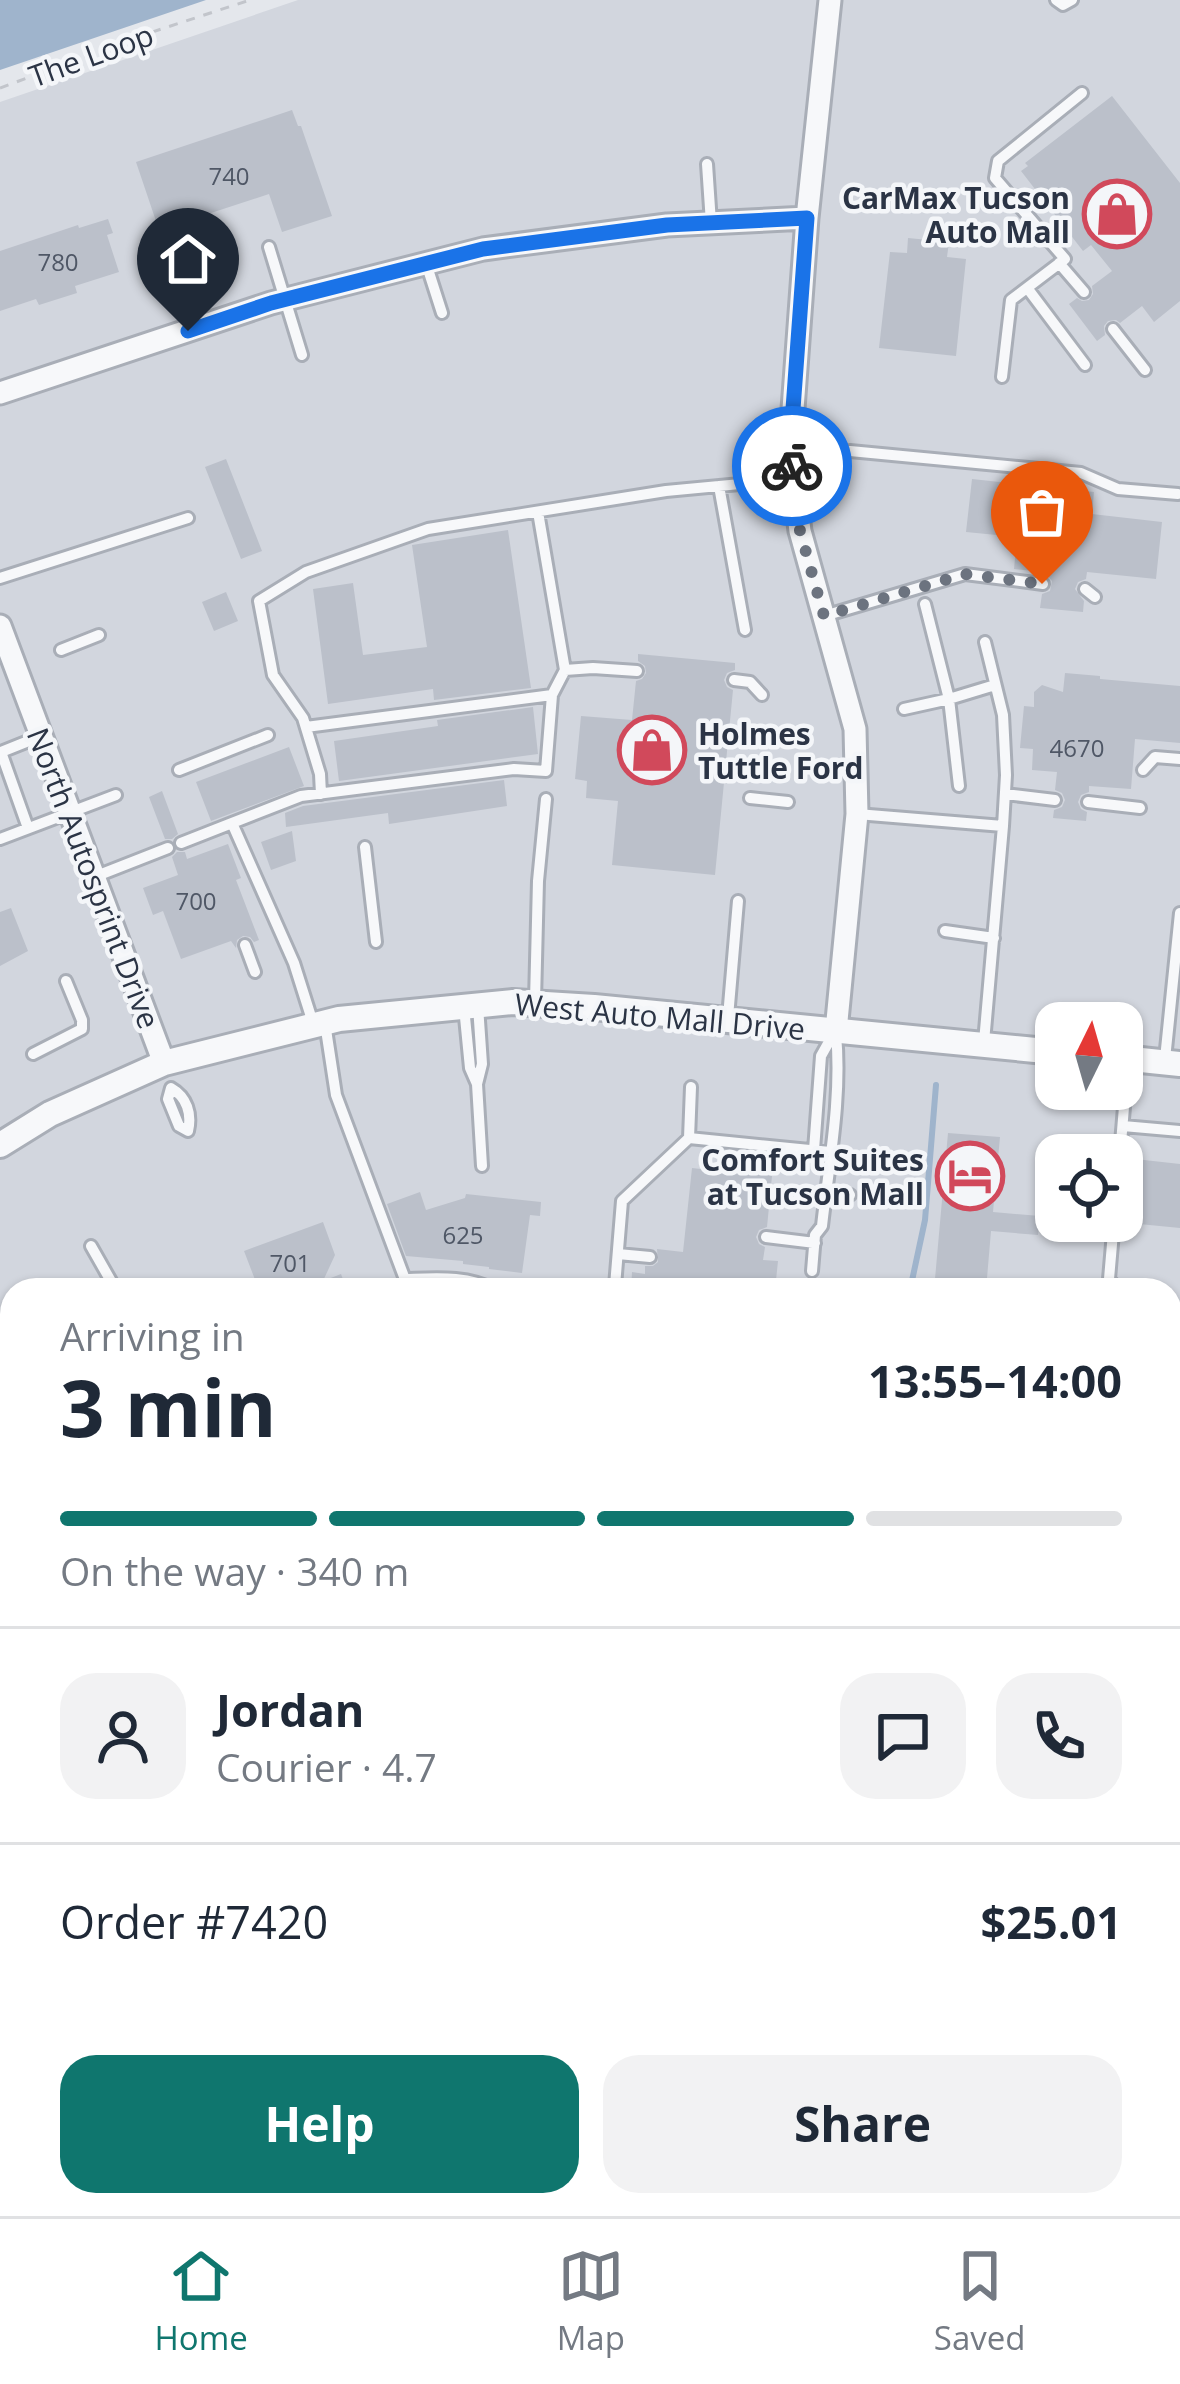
<!DOCTYPE html>
<html lang="en">
<head>
<meta charset="utf-8">
<style>
	body { margin:0; font-family:"Open Sans",sans-serif; background:#f2f2f3; color:#1f2937; height:100vh; display:flex; flex-direction:column; font-size:45px; white-space:nowrap }
	* { box-sizing:border-box; margin:0 }
	p { font-size:39px; color:#747a83 }
	.icon { flex:none; width:66px; height:66px; fill:none; stroke:currentColor; stroke-width:2; stroke-linecap:round; stroke-linejoin:round }
	.map { position:relative; flex:1; overflow:hidden }
	.drawer { position:absolute; left:0px; top:1278px; width:1182px; height:939px; display:flex; flex-direction:column; background:#fff; border-radius:36px 36px 0 0; box-shadow:0 3px 9px #0004 }
	.drawer>* { flex:none }
	.needle { width:78px; rotate:5deg }
	.buttons { position:absolute; left:1035px; top:1002px; display:grid; gap:24px }
	.buttons a { display:grid; place-items:center; width:108px; height:108px; border-radius:24px; background:#fff; box-shadow:0 3px 9px #0004; font-size:60px }
	.pin { position:absolute; display:grid; place-items:center; width:102px; height:102px; color:#fff; margin:-123px -51px; border-radius:50% 50% 50% 0; rotate:-45deg; box-shadow:0 0 12px #0007 }
	.pin .icon { rotate:45deg }
	.courier { position:absolute; display:grid; place-items:center; width:120px; height:120px; margin:-60px; border:9px solid #1a73e8; border-radius:50%; background:#fff; color:#222; box-shadow:0 3px 15px #0007 }
	.headline em { font-style:normal; font-weight:700 }
	.headline div { display:flex; flex-direction:column-reverse }
	.headline { display:flex; align-items:center; justify-content:space-between; height:204px; padding:0 60px }
	h1 { font-size:78px; font-weight:700; line-height:90px }
	.bar { display:grid; grid-template-columns:repeat(4,1fr); gap:18px 12px; align-content:center; height:144px; padding:0 60px }
	.bar i { height:15px; border-radius:9px; background:#e0e1e3 }
	.bar .current { background:#0f766e }
	.bar p { grid-column:span 4 }
	.line { display:flex; align-items:center; gap:30px; padding:0 60px; border-top:3px solid #e0e1e3 }
	.line div { flex:1 }
	.round { display:grid; place-items:center; flex:none; width:126px; height:126px; border-radius:36px; background:#f2f2f3 }
	.button { display:flex; gap:24px; margin-top:auto; padding:24px 60px }
	.button a { flex:1; height:138px; border-radius:36px; background:#0f766e; color:#fff; font-size:48px; font-weight:700; line-height:138px; text-align:center }
	.button a+a { background:#f2f2f3; color:#1f2937 }
	.dock { display:flex; justify-content:space-around; align-items:center; height:168px; border-top:3px solid #e0e1e3; background:#fff; font-size:33px; color:#747a83 }
	.dock a { display:grid; justify-items:center; gap:6px }
	.dock .current { color:#0f766e }
	.map>svg:first-child { display:block }
	.built { fill:#d2d6de; fill-rule:evenodd }
	.green { fill:#c9d6c5 }
	.water { fill:#9fb4cc }
	.lines { fill:none; stroke-linecap:round; stroke-linejoin:round }
	.stream { stroke:#9fb4cc; stroke-width:6 }
	.building { fill:#bbc0ca }
	.service-casing { stroke:#a9aeb7; stroke-width:16 }
	.minor-casing { stroke:#a9aeb7; stroke-width:27 }
	.tertiary-casing { stroke:#a9aeb7; stroke-width:30 }
	.primary-casing { stroke:#a3abb8; stroke-width:39 }
	.path { stroke:#c2c5cb; stroke-width:3; stroke-dasharray:9 9; stroke-linecap:butt }
	.service { stroke:#f7f8fa; stroke-width:10 }
	.minor { stroke:#f7f8fa; stroke-width:21 }
	.tertiary { stroke:#f7f8fa; stroke-width:24 }
	.primary { stroke:#fff; stroke-width:33 }
	.done { stroke:#6c737f; stroke-width:12; stroke-dasharray:0 21.6 }
	.route { stroke:#1a73e8; stroke-width:15 }
	.labels { text-anchor:middle; dominant-baseline:central; stroke-width:9; stroke-linejoin:round; paint-order:stroke }
	.number-label { font-size:24px; fill:#4f5766 }
	.street-label { font-size:30px; fill:#2b3445; stroke:#f4f6f9 }
	.poi-label { font-size:30px; font-weight:bold; fill:#2b3445; stroke:#f4f6f9; text-anchor:end }
</style>
</head>
<body>
<div class="map">
<svg width="1180" height="2216" viewBox="0 0 1180 2216">
	<rect width="100%" height="100%" fill="#e4e7ec"/>
	<path class="built" d="M298,0H1180V2074L1170,2073V1290H12V1961L0,1960V102ZM1056,1023H1122V1089H1056ZM1056,1155H1122V1221H1056Z
		M0,2032L12,2033V2128L5,2216H0Z
		M1170,2143L1180,2144V2216H284L285,2205H1170Z
		M40,2205H277L276,2216H39Z"/>
	<path class="green" d="M401,2205H504L503,2216H442L401,2212Z
		M631,2205H690L689,2216H631Z"/>
	<path class="water" d="M0,0H206L0,70Z"/>
	<g class="lines">
		<path class="stream" d="M910,1290L925,1220L936,1085"/>
	</g>
	<path class="building" d="M1112,96L1180,183V301L1154,322L1142,306L1120,323L1116,320L1108,321L1104,326L1105,335L1097,341L1069,304L1077,298L1082,301L1089,300L1093,294L1092,286L1112,271L1091,245L1083,251L1021,171L1028,166L1025,163Z
		M292,110L298,126H301L332,216L282,232L269,194L159,230L136,162Z
		M108,219L113,233L107,235L119,272L75,286L77,293L39,305L36,299L0,311V251L78,225L79,228Z
		M908,238L949,242L947,257L966,259L956,356L879,348L890,252L907,253Z
		M226,459L262,551L241,559L205,467Z
		M972,479L1094,492L1092,514L1162,522L1156,579L1087,572L1086,579L1078,582L1075,589L1084,601L1083,612L1040,608L1042,594L1050,591L1052,581L1044,572L1014,569L1017,537L966,532Z
		M508,530L531,688L434,700L433,689L328,704L313,589L353,583L363,655L427,647L412,545Z
		M226,592L238,621L214,631L202,602Z
		M638,654L735,663V670L727,673L724,680L727,687L733,690L715,875L612,865L618,801L586,798L587,781L575,779L581,716L632,720L636,681L642,679L646,673L645,666L638,661Z
		M1065,673L1100,676V679L1180,686V743L1135,739L1131,789L1089,786V792L1081,795L1078,802L1081,809L1087,812L1086,821L1053,818L1054,810L1062,807L1065,800L1062,793L1055,790L1057,772L1032,770L1033,749L1020,748L1024,706L1034,707V692L1042,685L1063,692Z
		M533,707L538,754L339,781L334,741L438,726L437,720Z
		M289,747L304,786L211,821L196,782Z
		M504,780L507,806L389,824L388,813L286,827L285,813L303,806Z
		M162,791L178,834L172,839H165L149,797Z
		M292,831L296,861L271,870L261,842Z
		M228,844L241,878L236,880L259,940L254,942L250,937L243,936L237,940L236,948L231,941L181,959L163,911L153,915L143,888L178,875L172,857L177,852H185L187,859Z
		M11,908L28,951L0,966V912Z
		M948,1133L1000,1137L993,1212L1040,1216L1038,1235L991,1231L986,1290H934Z
		M1135,1159L1180,1164V1228L1129,1223Z
		M719,1166L746,1169V1173L772,1176L767,1227L759,1230L756,1237L759,1244L765,1247L763,1260L778,1261L775,1290H631L632,1272L645,1274V1266H653L658,1262L657,1249L683,1252L692,1168L718,1171Z
		M420,1192L426,1210L465,1198L466,1194L541,1202L540,1216L530,1215L522,1273L489,1269V1267L463,1264V1261L406,1256L387,1204Z
		M323,1222L335,1255L323,1281L341,1274L347,1290H259L244,1251Z"/>
	<g class="lines">
		<defs>
			<path id="service" d="M1056,0L1063,5L1072,0
				M707,164L711,223
				M269,247L302,355
				M426,263L442,313
				M1059,263L1084,292
				M1028,289L1085,365
				M1113,329L1145,370
				M1002,377L1011,300L1065,259L995,178L998,161L1082,93
				M850,451L1081,473L1118,489L1178,494
				M719,486L745,630
				M0,578L188,518
				M1085,589L1095,597
				M925,604L949,699L995,685
				M824,616L965,574L1043,584
				M985,642L1003,715L1006,775L1003,826
				M61,650L99,635
				M565,670L593,668L637,671
				M734,680L750,682L762,695
				M904,709L949,699L959,786
				M306,727L552,695L565,670L538,512
				M179,770L268,735
				M1143,770L1155,757L1180,759
				M321,794L320,774L303,718L273,675L259,601L306,572L428,529L666,491L793,479
				M1005,794L1055,800
				M750,798L788,802
				M1088,802L1140,808
				M857,814L1003,826L984,1042
				M232,823L301,796L514,769L546,771L552,695
				M28,828L1,752L41,736
				M0,839L116,795
				M181,843L232,823L294,963L313,1023
				M365,847L376,942
				M94,877L168,848
				M945,931L994,938
				M245,945L255,972
				M535,1001L538,881L546,799
				M464,1007L470,1068L477,1084L482,1064L478,1006
				M728,1017L738,901
				M325,1023L336,1095L409,1290
				M33,1054L82,1029V1020L66,981
				M1165,1059L1180,913
				M477,1084L482,1166
				M171,1088C187,1097 192,1114 188,1131L179,1126L168,1099Z
				M1123,1126L1180,1131
				M689,1138L830,1152
				M814,1150L821,1056L835,1031
				M1120,1155L1128,1059
				M825,1193L850,1195
				M1114,1221L1109,1279L1118,1290
				M766,1237L815,1243
				M91,1246L116,1290
				M618,1254L650,1257
				M812,1271L815,1235L822,1226C829,1163 842,1097 836,1034
				M405,1279C436,1278 467,1275 495,1290
				M615,1286L622,1201L689,1138L691,1087
				M1170,1319L1180,1320
				M0,1588L12,1599
				M1170,1591L1180,1592
				M1170,1651H1180
				M0,1672L12,1659
				M52,2216V2205
				M154,2216L155,2205
				M266,2216L267,2205
				M309,2216L310,2205
				M940,2216L941,2205"/>
			<path id="minor" d="M830,0L807,218L790,450L800,531L855,729L857,814L836,1031
				M0,393L271,303L483,249L667,225L807,218
				M0,626L164,1063"/>
			<path id="tertiary" d="M1122,1058L1180,1064
				M0,1145L50,1114L164,1063L339,1019L513,1002L594,1007L1056,1052"/>
			<path id="primary" d="M0,1997L12,1998
				M1170,2105L1180,2106"/>
		</defs>
		<use href="#service" class="service-casing"/>
		<use href="#minor" class="minor-casing"/>
		<use href="#tertiary" class="tertiary-casing"/>
		<use href="#primary" class="primary-casing"/>
		<path class="path" d="M0,88L140,36L250,0"/>
		<use href="#service" class="service"/>
		<use href="#minor" class="minor"/>
		<use href="#tertiary" class="tertiary"/>
		<use href="#primary" class="primary"/>
	</g>
	<g class="lines">
		<path class="done" d="M792,466L800,531L824,616L965,574L1042,584"/>
		<path class="route" d="M188,331L271,303L483,249L667,225L807,218L790,450L792,466"/>
	</g>
	<defs>
		<symbol id="shop-ring" viewBox="-11 -11 22 22"><circle r="9.5" fill="#f4f6f9" stroke="#d1495b" stroke-width="1.5"/><path d="M-5-2.5h2.3a2.7 3.5 0 0 1 5.4 0H5L5.5 6h-11ZM-1.5-2.5h3a1.5 2.3 0 0 0-3 0Z" fill="#d1495b"/></symbol>
		<symbol id="hotel-ring" viewBox="-11 -11 22 22"><circle r="9.5" fill="#f4f6f9" stroke="#d1495b" stroke-width="1.5"/><path d="M-6-4.5h1.5V1H6V5H4.5V3h-9V5H-6ZM-4 0a1.8 1.8 0 1 1 3.6 0ZM.5 0V-2.5h3Q6-2.5 6 0Z" fill="#d1495b"/></symbol>
	</defs>
	<g fill-rule="evenodd">
		<use href="#shop-ring" x="1079" y="176" width="76" height="76"/>
		<use href="#shop-ring" x="614" y="712" width="76" height="76"/>
		<use href="#hotel-ring" x="932" y="1138" width="76" height="76"/>
	</g>
	<g class="labels">
		<g class="number-label">
			<text x="229" y="175">740</text>
			<text x="58" y="261">780</text>
			<text x="1077" y="747">4670</text>
			<text x="196" y="900">700</text>
			<text x="463" y="1234">625</text>
			<text x="290" y="1262">701</text>
		</g>
		<g class="street-label">
			<text transform="translate(91 55) rotate(-20)">The Loop</text>
			<text transform="translate(94 878) rotate(69)">North Autosprint Drive</text>
			<text transform="translate(660 1016) rotate(5)">West Auto Mall Drive</text>
		</g>
		<g class="poi-label">
			<text x="1070" y="197">CarMax Tucson<tspan x="1070" dy="34">Auto Mall</tspan></text>
			<text x="698" y="733" text-anchor="start">Holmes<tspan x="698" dy="34">Tuttle Ford</tspan></text>
			<text x="924" y="1159">Comfort Suites<tspan x="924" dy="34">at Tucson Mall</tspan></text>
		</g>
	</g>
</svg>
<div class="buttons">
<a><svg class="needle" viewBox="-14 -14 28 28"><path d="M0-13l5 13h-10z" fill="#e53935"/><path d="M0 13l5-13h-10z" fill="#747a83"/></svg></a>
<a><svg class="icon" aria-label="locate" viewBox="0 0 24 24"><circle cx="12" cy="12" r="6"/><path d="M12 2v4M12 18v4M2 12h4M18 12h4"/></svg></a>
</div>
<div class="pin" style="left:1042px;top:584px;background:#ea580c"><svg class="icon" aria-label="bag" viewBox="0 0 24 24"><path d="M5 8h14l-1 12H6zM9 8a3 3 0 0 1 6 0"/></svg></div>
<div class="pin" style="left:188px;top:331px;background:#1f2937"><svg class="icon" aria-label="home" viewBox="0 0 24 24"><path d="M3 11l9-7 9 7M6 9v11h12V9"/></svg></div>
<div class="courier" style="left:792px;top:466px"><svg class="icon" aria-label="bike" viewBox="0 0 24 24"><circle cx="6" cy="16" r="4"/><circle cx="18" cy="16" r="4"/><path d="M6 16l4-8h5l3 8M10 8l3 8H6M13 5h3"/></svg></div>
<section class="drawer">
<div class="headline"><div><h1>3 min</h1><p>Arriving in</p></div><em>13:55–14:00</em></div>
<div class="bar"><i class="current"></i><i class="current"></i><i class="current"></i><i></i><p>On the way · 340 m</p></div>
<div class="line" style="height:216px"><a class="round"><svg class="icon" aria-label="person" viewBox="0 0 24 24"><circle cx="12" cy="8" r="4"/><path d="M4 21q1-7 8-7t8 7"/></svg></a><div><b>Jordan</b><p>Courier · 4.7</p></div><a class="round"><svg class="icon" aria-label="chat" viewBox="0 0 24 24"><path d="M4 5h16v11H9l-5 4z"/></svg></a><a class="round"><svg class="icon" aria-label="phone" viewBox="0 0 24 24"><path d="M5 4h4l2 5-3 2q2 4 5 5l2-3 5 2v4C11 20 4 13 5 4z"/></svg></a></div>
<div class="line" style="height:156px"><div>Order #7420</div><b>$25.01</b></div>
<div class="button"><a>Help</a><a>Share</a></div>
</section>
</div>
<nav class="dock">
<a class="current"><svg class="icon" aria-label="home" viewBox="0 0 24 24"><path d="M3 11l9-7 9 7M6 9v11h12V9"/></svg>Home</a>
<a><svg class="icon" aria-label="map" viewBox="0 0 24 24"><path d="M3 6l6-2 6 2 6-2v14l-6 2-6-2-6 2zM9 4v14M15 6v14"/></svg>Map</a>
<a><svg class="icon" aria-label="saved" viewBox="0 0 24 24"><path d="M7 4h10v16l-5-4-5 4z"/></svg>Saved</a>
</nav>
</body>
</html>
